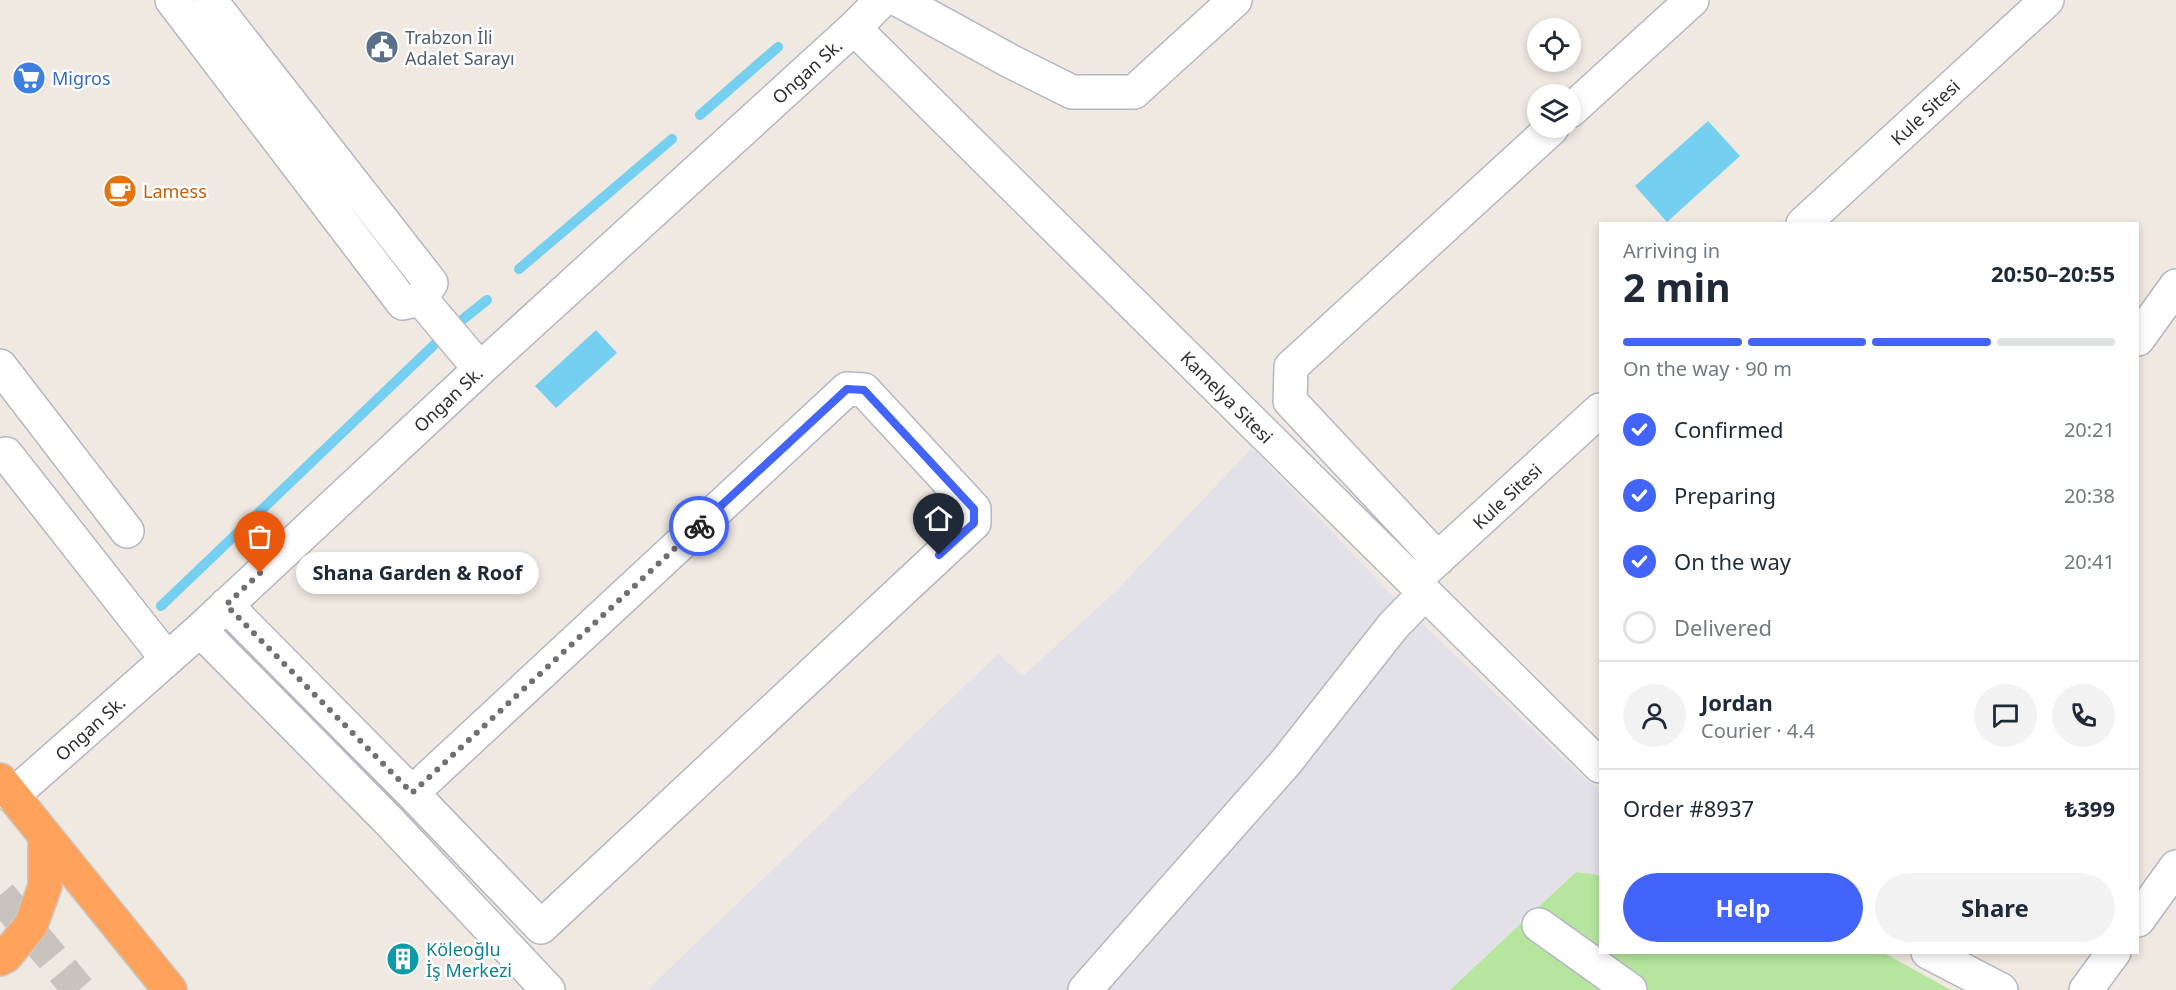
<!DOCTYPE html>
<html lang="en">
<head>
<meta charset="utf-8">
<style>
	body { margin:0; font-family:"Noto Sans",sans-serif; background:#f2f2f3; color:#1f2937; height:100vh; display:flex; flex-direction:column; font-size:22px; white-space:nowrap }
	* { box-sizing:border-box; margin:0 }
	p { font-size:20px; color:#747a83 }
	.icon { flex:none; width:33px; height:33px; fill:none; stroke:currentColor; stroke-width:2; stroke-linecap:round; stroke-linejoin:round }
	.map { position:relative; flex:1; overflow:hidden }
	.drawer { position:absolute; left:1599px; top:222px; width:540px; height:732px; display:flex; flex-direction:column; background:#fff; border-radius:0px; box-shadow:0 3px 9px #0003 }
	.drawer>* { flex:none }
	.fabs { position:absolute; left:1527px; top:18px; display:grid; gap:12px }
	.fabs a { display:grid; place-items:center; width:54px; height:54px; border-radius:50%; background:#fff; box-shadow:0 3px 9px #0003; font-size:30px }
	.pin { position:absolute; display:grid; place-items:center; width:51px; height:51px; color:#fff; margin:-62px -26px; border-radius:50% 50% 50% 0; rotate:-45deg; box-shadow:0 0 6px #0007 }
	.pin .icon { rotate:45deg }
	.courier { position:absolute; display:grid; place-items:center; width:60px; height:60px; margin:-30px; border:4px solid #4264fb; border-radius:50%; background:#fff; color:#222; box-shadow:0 2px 8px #0007 }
	.bubble { position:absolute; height:42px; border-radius:21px; background:#fff; box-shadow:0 3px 9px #0003; font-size:20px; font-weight:700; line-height:42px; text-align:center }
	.head em { font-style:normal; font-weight:700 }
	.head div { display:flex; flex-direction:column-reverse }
	.head { display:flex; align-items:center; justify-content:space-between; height:102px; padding:0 24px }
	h1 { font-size:39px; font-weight:700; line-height:45px }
	.bar { display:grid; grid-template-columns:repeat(4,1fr); gap:9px 6px; align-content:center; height:72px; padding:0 24px }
	.bar i { height:8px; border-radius:4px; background:#e0e1e3 }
	.bar .selected { background:#4264fb }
	.bar p { grid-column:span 4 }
	.line { display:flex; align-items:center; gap:15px; padding:0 24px; border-top:2px solid #e0e1e3 }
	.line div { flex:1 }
	.round { display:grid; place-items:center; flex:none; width:63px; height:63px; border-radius:32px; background:#f2f2f3 }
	ol { padding:0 24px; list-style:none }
	li { display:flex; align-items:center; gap:18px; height:66px }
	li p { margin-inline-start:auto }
	li .icon { padding:6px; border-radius:50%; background:#4264fb; color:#fff; stroke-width:4 }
	li:last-child { color:#747a83 }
	li i { width:33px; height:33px; border:3px solid #e0e1e3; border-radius:50% }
	.action { display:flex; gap:12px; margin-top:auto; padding:12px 24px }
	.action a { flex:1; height:69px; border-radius:36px; background:#4264fb; color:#fff; font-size:24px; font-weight:700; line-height:69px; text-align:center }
	.action a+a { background:#f2f2f3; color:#1f2937 }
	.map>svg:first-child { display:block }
	.industrial { fill:#e3e1e8 }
	.green { fill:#b6e59e }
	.water { fill:#75cff0 }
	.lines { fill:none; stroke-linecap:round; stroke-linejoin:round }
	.stream { stroke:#75cff0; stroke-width:10 }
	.highway-tunnel { stroke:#c8c4bd; stroke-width:33; stroke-dasharray:33 16; stroke-linecap:butt }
	.minor-casing { stroke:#b4b7c1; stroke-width:36 }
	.highway-casing { stroke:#c9c9c9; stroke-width:36 }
	.minor { stroke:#fff; stroke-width:33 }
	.highway { stroke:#ffa35c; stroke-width:33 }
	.done { stroke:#726f6d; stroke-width:6; stroke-dasharray:0 10.8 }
	.route { stroke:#4264fb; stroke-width:8 }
	.labels { text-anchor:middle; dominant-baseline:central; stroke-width:5; stroke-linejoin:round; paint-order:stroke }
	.service-label { font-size:18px; fill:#4e5e75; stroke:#fff; text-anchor:start }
	.street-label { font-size:18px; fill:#2e2e2e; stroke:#fff }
	.shop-label { font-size:18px; fill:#366cbe; stroke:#fff; text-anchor:start }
	.food-label { font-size:18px; fill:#c56008; stroke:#fff; text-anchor:start }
	.culture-label { font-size:18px; fill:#0d838f; stroke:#fff; text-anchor:start }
</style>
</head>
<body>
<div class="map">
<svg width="2176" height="990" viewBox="0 0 2176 990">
	<rect width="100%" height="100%" fill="#efe9e1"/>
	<path class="industrial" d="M1252,448L1390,593L1583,777L1600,789V875L1576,872L1450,990H647L998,654L1023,676L1115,592Z"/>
	<path class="green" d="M1576,872L1600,875V952L1884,953L1951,990H1450Z"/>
	<path class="water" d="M1708,121L1740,156L1667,222L1635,186Z
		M596,330L617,353L556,408L535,386Z"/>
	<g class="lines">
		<path class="stream" d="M700,115L778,47
			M519,269L672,139
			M457,324L487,300
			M161,606L436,343"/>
		<path class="highway-tunnel" d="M0,895L79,990"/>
		<defs>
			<path id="minor" d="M172,0L403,303L421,299L431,283L210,0
				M899,0L1010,61L1072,92H1134L1235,0
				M854,28L1600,766
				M1570,111L1692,0
				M1803,224L2047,0
				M421,299L480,369
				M2138,339L2176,286
				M0,366L127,531
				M6,454L167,659
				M1438,559L1290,401L1291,367L1552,128
				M1421,574L1600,410
				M226,605L412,793L541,927L974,523V509L864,390L847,389L412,793
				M200,630L386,818L548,990
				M12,796L200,630L480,369L854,28L882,0
				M2138,920L2176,867
				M1539,925L1630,990
				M1928,952L2001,990
				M1085,990L1286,762L1393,626L1425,593
				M2086,990L2114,952"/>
			<path id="highway" d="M0,780L170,990
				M0,959L6,956L31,925L45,886V838"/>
		</defs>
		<use href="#minor" class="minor-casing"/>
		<use href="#highway" class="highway-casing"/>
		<use href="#minor" class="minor"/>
		<use href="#highway" class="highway"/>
	</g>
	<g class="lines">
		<path class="done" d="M260,573L226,605L412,793L699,526"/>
		<path class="route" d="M699,526L847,389L864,390L974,509V523L939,555"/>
	</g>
	<defs>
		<symbol id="civic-disc" viewBox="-11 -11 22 22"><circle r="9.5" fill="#5c6f8a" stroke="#fff"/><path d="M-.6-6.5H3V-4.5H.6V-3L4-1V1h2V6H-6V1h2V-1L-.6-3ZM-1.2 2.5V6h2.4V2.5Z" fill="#fff"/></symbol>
		<symbol id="supermarket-disc" viewBox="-11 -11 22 22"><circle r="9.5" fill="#3f7fe0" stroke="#fff"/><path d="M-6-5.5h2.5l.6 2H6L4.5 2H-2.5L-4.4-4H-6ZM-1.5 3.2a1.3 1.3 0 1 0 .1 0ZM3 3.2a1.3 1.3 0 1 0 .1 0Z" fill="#fff"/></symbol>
		<symbol id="cafe-disc" viewBox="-11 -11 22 22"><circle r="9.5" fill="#e8710a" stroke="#fff"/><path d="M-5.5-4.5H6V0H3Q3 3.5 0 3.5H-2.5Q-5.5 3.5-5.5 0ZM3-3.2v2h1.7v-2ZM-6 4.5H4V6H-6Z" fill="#fff"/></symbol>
		<symbol id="building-disc" viewBox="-11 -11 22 22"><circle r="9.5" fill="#0f9aa8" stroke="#fff"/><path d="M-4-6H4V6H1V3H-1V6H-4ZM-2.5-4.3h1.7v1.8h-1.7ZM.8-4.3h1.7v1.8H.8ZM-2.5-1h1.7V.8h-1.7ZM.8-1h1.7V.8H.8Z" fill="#fff"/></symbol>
	</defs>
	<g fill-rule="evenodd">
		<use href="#civic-disc" x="363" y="28" width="38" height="38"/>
		<use href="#supermarket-disc" x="10" y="59" width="38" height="38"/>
		<use href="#cafe-disc" x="101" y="172" width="38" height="38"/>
		<use href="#building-disc" x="384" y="940" width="38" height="38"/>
	</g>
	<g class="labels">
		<g class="service-label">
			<text x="405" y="37">Trabzon İli<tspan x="405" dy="21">Adalet Sarayı</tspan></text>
		</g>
		<g class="street-label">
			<text transform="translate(807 71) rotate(-42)">Ongan Sk.</text>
			<text transform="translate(1925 112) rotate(-43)">Kule Sitesi</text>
			<text transform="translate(1227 397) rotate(45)">Kamelya Sitesi</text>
			<text transform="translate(448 399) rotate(-43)">Ongan Sk.</text>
			<text transform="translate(1507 496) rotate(-43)">Kule Sitesi</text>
			<text transform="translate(90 728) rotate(-42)">Ongan Sk.</text>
		</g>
		<g class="shop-label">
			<text x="52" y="78">Migros</text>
		</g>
		<g class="food-label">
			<text x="143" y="191">Lamess</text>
		</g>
		<g class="culture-label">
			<text x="426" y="949">Köleoğlu<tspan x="426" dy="21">İş Merkezi</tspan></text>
		</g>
	</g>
</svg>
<div class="fabs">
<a><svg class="icon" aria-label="locate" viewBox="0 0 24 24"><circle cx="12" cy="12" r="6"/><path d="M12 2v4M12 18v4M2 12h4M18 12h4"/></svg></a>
<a><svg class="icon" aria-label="layers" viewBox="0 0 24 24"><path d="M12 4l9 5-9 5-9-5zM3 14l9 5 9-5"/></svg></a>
</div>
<div class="pin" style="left:260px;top:573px;background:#ea580c"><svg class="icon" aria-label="bag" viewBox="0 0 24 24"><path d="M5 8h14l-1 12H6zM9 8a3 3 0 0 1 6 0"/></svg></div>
<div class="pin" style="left:939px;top:555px;background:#1f2937"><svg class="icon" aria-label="home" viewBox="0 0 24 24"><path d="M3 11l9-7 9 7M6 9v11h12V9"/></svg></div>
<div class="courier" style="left:699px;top:526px"><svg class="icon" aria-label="bike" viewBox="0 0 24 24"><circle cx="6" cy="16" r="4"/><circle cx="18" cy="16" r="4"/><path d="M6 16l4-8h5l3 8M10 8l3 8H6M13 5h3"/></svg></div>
<div class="bubble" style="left:296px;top:552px;width:243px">Shana Garden &amp; Roof</div>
<section class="drawer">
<div class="head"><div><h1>2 min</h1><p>Arriving in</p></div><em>20:50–20:55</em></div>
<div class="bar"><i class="selected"></i><i class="selected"></i><i class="selected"></i><i></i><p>On the way · 90 m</p></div>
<ol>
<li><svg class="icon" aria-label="check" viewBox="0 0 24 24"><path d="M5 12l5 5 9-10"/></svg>Confirmed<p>20:21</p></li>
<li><svg class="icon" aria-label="check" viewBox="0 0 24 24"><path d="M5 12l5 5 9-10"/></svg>Preparing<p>20:38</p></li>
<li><svg class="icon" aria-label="check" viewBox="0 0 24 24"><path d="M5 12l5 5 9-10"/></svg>On the way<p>20:41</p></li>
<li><i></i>Delivered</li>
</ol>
<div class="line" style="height:108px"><a class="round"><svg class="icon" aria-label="person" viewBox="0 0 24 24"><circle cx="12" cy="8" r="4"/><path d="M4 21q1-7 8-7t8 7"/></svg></a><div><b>Jordan</b><p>Courier · 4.4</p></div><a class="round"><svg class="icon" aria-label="chat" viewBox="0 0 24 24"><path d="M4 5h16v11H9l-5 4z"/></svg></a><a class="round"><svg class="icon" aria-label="phone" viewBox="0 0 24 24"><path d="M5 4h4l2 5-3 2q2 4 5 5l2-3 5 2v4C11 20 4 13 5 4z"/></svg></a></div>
<div class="line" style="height:78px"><div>Order #8937</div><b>₺399</b></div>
<div class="action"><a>Help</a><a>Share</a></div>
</section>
</div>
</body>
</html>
